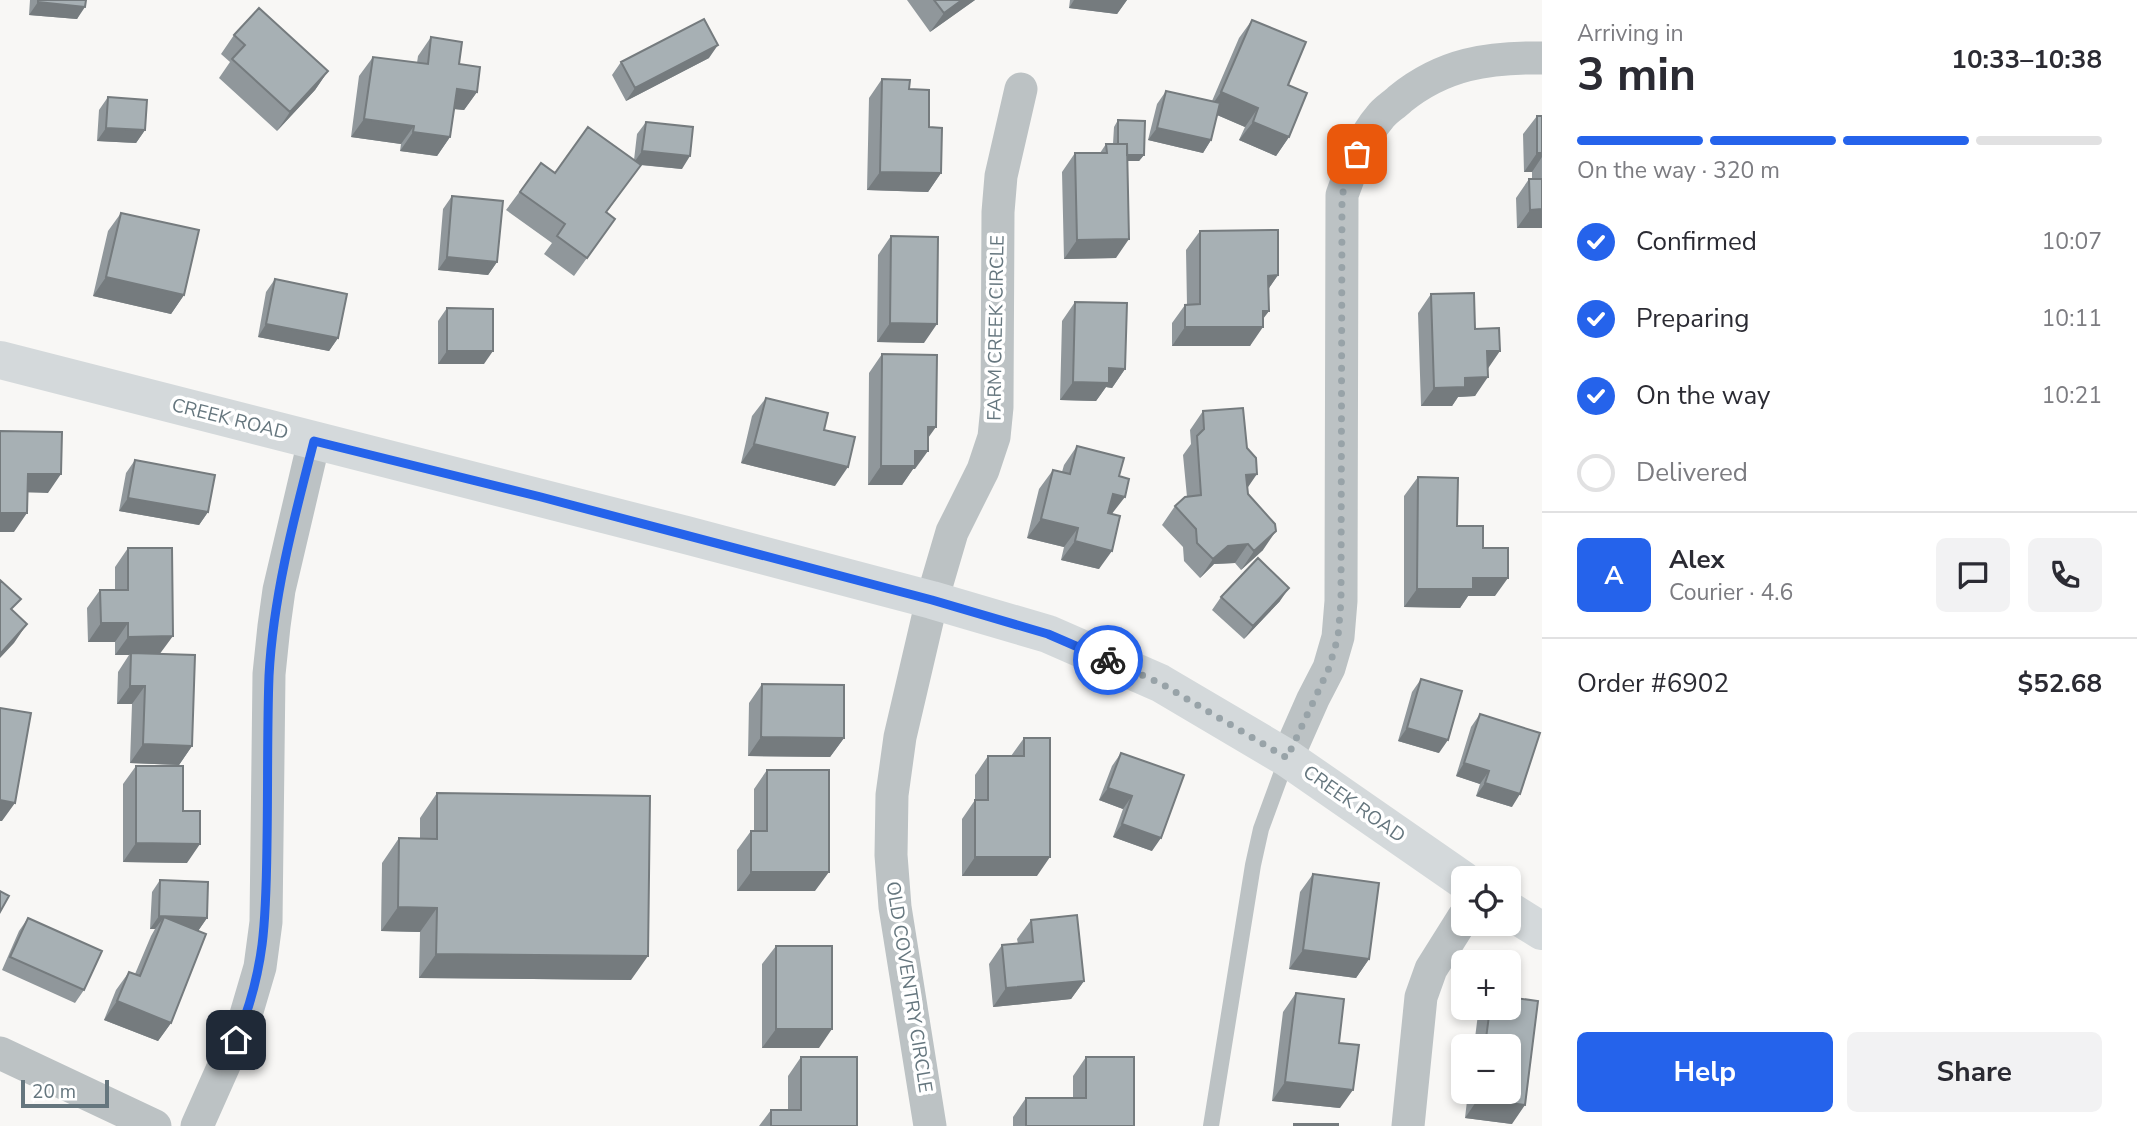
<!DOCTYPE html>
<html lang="en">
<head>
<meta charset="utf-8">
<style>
	body { margin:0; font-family:"Nunito Sans",sans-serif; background:#f2f2f3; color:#2b2b33; height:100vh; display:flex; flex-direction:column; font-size:26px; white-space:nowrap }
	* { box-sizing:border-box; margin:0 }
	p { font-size:23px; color:#7c7c81 }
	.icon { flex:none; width:38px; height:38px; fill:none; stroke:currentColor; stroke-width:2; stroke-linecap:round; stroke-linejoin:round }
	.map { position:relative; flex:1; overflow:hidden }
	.side { display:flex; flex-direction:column; background:#fff; width:595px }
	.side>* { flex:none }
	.buttons { position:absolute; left:1451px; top:866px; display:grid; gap:14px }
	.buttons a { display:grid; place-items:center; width:70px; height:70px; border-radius:10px; background:#fff; box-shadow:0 4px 10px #0003; font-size:35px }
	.scale { position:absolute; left:21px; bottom:18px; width:88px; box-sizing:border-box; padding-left:7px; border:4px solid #65767e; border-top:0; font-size:19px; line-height:24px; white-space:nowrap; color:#65767e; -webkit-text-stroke:5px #fff; paint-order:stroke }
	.pin { position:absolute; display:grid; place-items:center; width:60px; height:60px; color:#fff; margin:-30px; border-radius:14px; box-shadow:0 4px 10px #0006 }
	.courier { position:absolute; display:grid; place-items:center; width:70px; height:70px; margin:-35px; border:5px solid #2563eb; border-radius:50%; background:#fff; color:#222; box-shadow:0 2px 9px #0007 }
	.head em { font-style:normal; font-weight:700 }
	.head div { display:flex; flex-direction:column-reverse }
	.head { display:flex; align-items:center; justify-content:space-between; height:119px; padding:0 35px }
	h1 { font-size:46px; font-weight:700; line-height:52px }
	.bar { display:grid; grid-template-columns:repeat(4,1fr); gap:10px 7px; align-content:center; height:84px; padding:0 35px }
	.bar i { height:9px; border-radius:5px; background:#e1e1e2 }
	.bar .active { background:#2563eb }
	.bar p { grid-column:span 4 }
	.line { display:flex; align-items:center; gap:18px; padding:0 35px; border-top:2px solid #e1e1e2 }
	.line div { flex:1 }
	.round { display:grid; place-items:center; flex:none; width:74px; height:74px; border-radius:10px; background:#f2f2f3 }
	ol { padding:0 35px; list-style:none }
	li { display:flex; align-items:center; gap:21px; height:77px }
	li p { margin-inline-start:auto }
	li .icon { padding:7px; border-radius:50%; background:#2563eb; color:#fff; stroke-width:4 }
	li:last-child { color:#7c7c81 }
	li i { width:38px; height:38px; border:4px solid #e1e1e2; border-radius:50% }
	.cta { display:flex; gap:14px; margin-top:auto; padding:14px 35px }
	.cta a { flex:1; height:80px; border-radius:10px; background:#2563eb; color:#fff; font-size:28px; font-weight:700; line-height:80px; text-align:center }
	.cta a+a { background:#f2f2f3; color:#2b2b33 }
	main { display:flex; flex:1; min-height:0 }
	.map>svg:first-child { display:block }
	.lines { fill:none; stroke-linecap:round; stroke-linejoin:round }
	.lane { stroke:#bcc2c4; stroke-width:16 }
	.street { stroke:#bcc2c4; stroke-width:33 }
	.secondary { stroke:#d4d9db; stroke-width:38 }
	.wall { fill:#90979b }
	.shaded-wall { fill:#757b7e }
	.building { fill:#a7b0b4; stroke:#757b7e; stroke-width:2 }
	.done { stroke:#98a3a8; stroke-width:7; stroke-dasharray:0 12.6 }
	.route { stroke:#2563eb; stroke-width:9 }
	.labels { text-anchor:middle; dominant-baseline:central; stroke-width:7; stroke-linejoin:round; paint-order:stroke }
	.street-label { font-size:19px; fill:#65767e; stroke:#fff }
</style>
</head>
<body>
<main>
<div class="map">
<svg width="1542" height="1126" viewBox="0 0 1542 1126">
	<rect width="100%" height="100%" fill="#f8f7f5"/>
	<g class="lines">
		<path class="lane" d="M1211,1126L1253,865L1261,829L1287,758"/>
		<path class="street" d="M1287,758L1313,699L1329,668L1338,637L1341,601L1342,195C1352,168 1361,139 1380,117C1385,110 1394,105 1400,99C1443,64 1488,57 1542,58
			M0,1053L155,1126
			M197,1126L245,1018L260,967L266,922L269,674L274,626L279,590L314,441
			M930,1126L895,907L891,855L892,795L900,737L932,600L952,532L983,470L994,437L997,407L998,212L1001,176L1021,89
			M1408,1126L1421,997L1431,969L1463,918"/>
		<path class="secondary" d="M0,360L686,535L932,600L1048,634L1160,683L1287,758L1463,880
			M1508,910L1542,931"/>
	</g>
	<path class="wall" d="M30,0H86L77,19L29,15Z
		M907,0H975L930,32Z
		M1070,0H1127L1117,14L1069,8Z
		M1252,20L1288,85L1289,137L1276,156L1239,140L1245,127L1217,115L1211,140L1203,153L1148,140L1157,104L1166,91L1212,101L1239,38Z
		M234,35L328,71L315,90L277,131L219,78L230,62L221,54Z
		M431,37L459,64L477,92L464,110L454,109L450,137L437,156L400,151L401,144L351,137L359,76L373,57L417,63L418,56Z
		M709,58L626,101L612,75L621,62Z
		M882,79L909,89L929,127L941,173L928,192L867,190L869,98Z
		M108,97L145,130L136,143L97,141L99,110Z
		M1537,116H1542V228H1517L1516,198L1529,179H1532V172H1524L1523,134Z
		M1118,120L1144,155L1139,161H1127L1116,258L1064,259L1062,172L1075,153H1100L1106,144H1113L1114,127Z
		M646,122L682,169L640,165L607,212L615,219L574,276L544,254L552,243L506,210L541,163L555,173L634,160L637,134Z
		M452,196L497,262L488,275L438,270L443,209Z
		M121,213L184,295L171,314L93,296L108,231Z
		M1200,231L1278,275L1268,289L1269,311L1263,318L1250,346H1172V323L1185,305H1187L1186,250Z
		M891,236L924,343L877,342L878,255Z
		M275,279L338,338L329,351L258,337L266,292Z
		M1431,294L1475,329L1488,368L1475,396L1458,397L1452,406H1421L1418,313Z
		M1075,302L1125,369L1112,388L1106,387L1096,401L1060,400L1062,321Z
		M447,308L484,364H438V321Z
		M882,354L915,469H913L902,485H868L869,373Z
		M766,398L824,430L835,486L741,463L752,416Z
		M1203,411L1247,489L1263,550L1241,570L1235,563L1214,564L1200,578L1184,561L1183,547L1162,525L1175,506L1187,497L1183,455L1191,444L1190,430Z
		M1077,446L1119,476L1112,514L1099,569L1061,560L1064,547L1027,538L1039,489L1053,470L1062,472L1064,465Z
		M135,460L208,512L199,525L119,511L126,473Z
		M1418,477L1457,526L1483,548L1495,596H1468L1460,608L1404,607V496Z
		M128,548L160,654L192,746L179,765L130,763L132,704H117L118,672L129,655H115V642H88L87,608L100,590H115V567Z
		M1221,597L1280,601L1244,639L1212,610Z
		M1421,679L1439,753L1398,741L1412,692Z
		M762,684L844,738L830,757L748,756L749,703Z
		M1480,714L1512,807L1476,796L1480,784L1456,776L1471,727Z
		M1024,738L1037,876H962V819L975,800V775L988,756H1011Z
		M1121,753L1152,851L1113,837L1123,809L1099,800L1112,766Z
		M136,766L183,811L187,863L123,862V784Z
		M767,770L815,891H737V850L751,831H754V789Z
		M437,793L631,980L419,978L420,932L381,931L382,863L399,838L420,839V818Z
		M1313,874L1369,959L1356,978L1289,969L1300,892Z
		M160,880L207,918L198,931L171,1023L158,1041L104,1020L116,990L129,972L135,974L151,936L155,929H150L152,892Z
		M28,918L84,990L75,1003L2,970L19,931Z
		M1031,920L1084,981L1071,999L993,1007L989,964L1002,945L1018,944L1017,939Z
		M776,946L819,1048H762V964Z
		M1296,993L1340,1108L1272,1101L1283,1012Z
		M1482,1008H1508L1512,1124L1465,1118L1468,1092H1508V1046H1474L1478,1014Z
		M801,1057L857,1126H759L771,1110H788V1076Z
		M1086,1057L1134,1126H1013V1117L1026,1098H1073V1076Z"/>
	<path class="shaded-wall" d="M962,0H975L930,32L944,13Z
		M1074,0H1127L1117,14L1069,8Z
		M38,2L85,7L77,19L29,15Z
		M718,45L709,58L626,101L635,88Z
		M328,71L315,90L277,131L290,112Z
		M457,89L477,92L464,110L444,108Z
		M1221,92L1258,108L1245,127L1208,111Z
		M364,119L414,126L401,144L351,137Z
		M1253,122L1289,137L1276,156L1239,140Z
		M106,128L145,130L136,143L97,141Z
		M1157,128L1211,140L1203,153L1148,140Z
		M413,132L450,137L437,156L400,151Z
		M642,151L690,156L682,169L633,164Z
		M1537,153H1542V157L1532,172H1524Z
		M1117,154L1144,155L1139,161H1113Z
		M880,172L941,173L928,192L867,190Z
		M1542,209V228H1517L1530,210Z
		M1129,239L1116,258L1064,259L1077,240Z
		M447,257L497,262L488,275L438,270Z
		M1278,275L1265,294L1268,276Z
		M106,277L184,295L171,314L93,296Z
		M1263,311H1269L1257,327H1263L1250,346H1172L1185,327Z
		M890,323L937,324L924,343L877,342Z
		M266,324L338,338L329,351L258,337Z
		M447,351H493L484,364H438Z
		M1487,351H1500L1487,370Z
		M1109,368L1125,369L1112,388L1106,387L1096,401L1060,400L1073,382Z
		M1488,377L1475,396L1458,397L1452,406H1421L1434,388L1465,378Z
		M928,427H936L923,445Z
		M754,444L848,467L835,486L741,463Z
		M915,451H928L915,469H913L902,485H868L881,466Z
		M28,474H61L48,493L15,492Z
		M1257,474L1244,493L1246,475Z
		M1113,494L1125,497L1111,515L1100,512Z
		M128,498L208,512L199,525L119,511Z
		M0,513H27L14,532H0Z
		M1041,519L1078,528L1064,547L1027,538Z
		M1276,531L1263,550L1241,570L1254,551Z
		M1075,541L1112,551L1099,569L1061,560Z
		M1248,544L1235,563L1214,564L1200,578L1213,559L1228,546Z
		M1473,578H1508L1495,596H1468L1460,608L1404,607L1417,589Z
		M1289,588L1280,601L1244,639L1253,626Z
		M101,623H128L115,642H88Z
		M27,624L14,643L0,658V654Z
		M173,636L159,655L131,653L129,655H115L128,637Z
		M130,686H145L132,704H117Z
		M1407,728L1448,740L1439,753L1398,741Z
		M761,737L844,738L830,757L748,756Z
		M143,744L192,746L179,765L130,763Z
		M1464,763L1489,771L1480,784L1456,776Z
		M1485,783L1520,794L1512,807L1476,796Z
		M1108,788L1132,796L1123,809L1099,800Z
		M0,800L15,803L2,821H0Z
		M1122,824L1161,838L1152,851L1113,837Z
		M136,843L200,844L187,863L123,862Z
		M975,857H1050L1037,876H962Z
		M751,872H829L815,891H737Z
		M398,907L437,908L420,932L381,931Z
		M159,916L207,918L198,931L164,917L155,929H150Z
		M1303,950L1369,959L1356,978L1289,969Z
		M436,954L648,956L631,980L419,978Z
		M1084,981L1071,999L993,1007L1006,988Z
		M117,1001L171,1023L158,1041L104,1020Z
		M776,1029H832L819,1048H762Z
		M1285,1082L1353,1090L1340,1108L1272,1101Z
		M1478,1099L1525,1105L1512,1124L1465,1118Z"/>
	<path class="building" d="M38,0H86L85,7L38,2Z
		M934,0H962L944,13Z
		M259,8L328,71L290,112L232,59L245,45L234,35Z
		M704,19L718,45L635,88L621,62Z
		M1252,20L1306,42L1288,85L1307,93L1289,137L1253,122L1258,108L1221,92Z
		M431,37L462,42L459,64L480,67L477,92L457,89L450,137L413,132L414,126L364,119L373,57L428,64Z
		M882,79L910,80L909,89L929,90V127L942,128L941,173L880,172Z
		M1166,91L1220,103L1211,140L1157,128Z
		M108,97L147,100L145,130L106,128Z
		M1537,116H1542V153H1537Z
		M1118,120L1145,121L1144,155H1127V144H1118Z
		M646,122L693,127L690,156L642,151Z
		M588,127L641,165L606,212L615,219L587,258L557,236L565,224L520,192L541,163L555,173Z
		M1106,144H1127L1129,239L1077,240L1075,153H1107Z
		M1529,179H1542V209L1530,210Z
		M452,196L503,201L497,262L447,257Z
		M121,213L199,230L184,295L106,277Z
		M1278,230V275L1268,276L1269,311H1263V327H1185V305L1200,304V231Z
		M891,236L938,237L937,324L890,323Z
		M275,279L347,294L338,338L266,324Z
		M1474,293L1475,329L1499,328L1500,351H1487L1488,377L1465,378V387L1434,388L1431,294Z
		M1075,302L1127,303L1125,369L1109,368V383L1073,382Z
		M447,308L493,309V351H447Z
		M882,354L937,355L936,427H928V451H915V466H881Z
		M766,398L828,413L824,430L855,437L848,467L754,444Z
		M1243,408L1247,448L1256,458L1257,474L1246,475L1248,494L1275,524L1276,531L1254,551L1248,544L1228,546L1213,559L1197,543L1196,529L1175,506L1185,497L1201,495L1197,436L1204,429L1203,411Z
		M0,431L62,432L61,474H28L27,513H0Z
		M1077,446L1124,458L1119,476L1129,479L1125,497L1113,494L1108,513L1120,516L1112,551L1075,541L1078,528L1041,519L1053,470L1070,474Z
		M135,460L215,475L208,512L128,498Z
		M1418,477L1458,478L1457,526H1483V548H1508V578H1473V589H1417Z
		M128,548H172L173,636L128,637V623H101L100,590H128Z
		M1258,558L1289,588L1253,626L1221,597Z
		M0,580L21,599L11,609L27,624L0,654Z
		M131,653L195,655L192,746L143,744L145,686H130Z
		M1421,679L1462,691L1448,740L1407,728Z
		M762,684L844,685V738L761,737Z
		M0,708L31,713L15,803L0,800Z
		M1480,714L1540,733L1520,794L1485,783L1489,771L1464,763Z
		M1024,738H1050V857H975V800H988V756H1024Z
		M1121,753L1184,775L1161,838L1122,824L1132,796L1108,788Z
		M136,766H183V811H200V844L136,843Z
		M767,770H829V872H751V831H767Z
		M437,793L650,796L648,956L436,954L437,908L398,907L399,838L437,839Z
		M1313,874L1379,883L1369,959L1303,950Z
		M160,880L208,882L207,918L159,916Z
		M0,891L9,896L0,912Z
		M1077,915L1084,981L1006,988L1002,945L1033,942L1031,920Z
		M164,917L206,934L171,1023L117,1001L129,972L140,976Z
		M28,918L102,951L84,990L10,957Z
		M776,946H832V1029H776Z
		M1296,993L1344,999L1339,1043L1359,1045L1353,1090L1285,1082Z
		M1508,997L1538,1001L1525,1105L1478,1099L1479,1092H1508V1046H1485L1490,1008H1508Z
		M801,1057H857V1126H771V1110H801Z
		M1086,1057H1134V1126H1026V1098H1086Z
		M1294,1124H1338V1126H1294Z"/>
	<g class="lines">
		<path class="done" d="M1108,660L1160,683L1287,758L1329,668L1338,637L1341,601L1342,195L1357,154"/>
		<path class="route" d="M236,1040C266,970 266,915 267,842C268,786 267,731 269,676C273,597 294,518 314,441L541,497L932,600L1048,634L1108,660"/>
	</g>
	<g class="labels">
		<g class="street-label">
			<text transform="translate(996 328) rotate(-89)">FARM CREEK CIRCLE</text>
			<text transform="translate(230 419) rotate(14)">CREEK ROAD</text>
			<text transform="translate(1354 804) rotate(35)">CREEK ROAD</text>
			<text transform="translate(909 987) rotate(81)">OLD COVENTRY CIRCLE</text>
		</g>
	</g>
</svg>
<div class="buttons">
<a><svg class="icon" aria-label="locate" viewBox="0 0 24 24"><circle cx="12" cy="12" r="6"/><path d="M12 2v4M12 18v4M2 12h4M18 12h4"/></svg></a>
<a>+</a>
<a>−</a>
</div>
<div class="scale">20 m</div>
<div class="pin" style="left:1357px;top:154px;background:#ea580c"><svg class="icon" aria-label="bag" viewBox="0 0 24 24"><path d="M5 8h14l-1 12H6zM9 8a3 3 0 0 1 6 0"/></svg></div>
<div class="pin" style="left:236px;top:1040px;background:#1f2937"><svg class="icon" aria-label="home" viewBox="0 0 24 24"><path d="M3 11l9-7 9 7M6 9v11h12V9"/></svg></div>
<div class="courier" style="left:1108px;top:660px"><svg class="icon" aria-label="bike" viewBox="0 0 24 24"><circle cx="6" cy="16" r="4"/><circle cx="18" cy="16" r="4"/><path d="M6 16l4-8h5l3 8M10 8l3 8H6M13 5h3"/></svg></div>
</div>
<section class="side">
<div class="head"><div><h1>3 min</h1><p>Arriving in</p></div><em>10:33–10:38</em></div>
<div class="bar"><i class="active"></i><i class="active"></i><i class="active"></i><i></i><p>On the way · 320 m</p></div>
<ol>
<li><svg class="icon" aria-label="check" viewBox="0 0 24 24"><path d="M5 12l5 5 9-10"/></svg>Confirmed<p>10:07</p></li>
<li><svg class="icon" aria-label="check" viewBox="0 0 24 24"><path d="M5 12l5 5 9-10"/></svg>Preparing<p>10:11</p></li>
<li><svg class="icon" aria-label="check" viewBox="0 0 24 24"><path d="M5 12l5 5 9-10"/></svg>On the way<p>10:21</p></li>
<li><i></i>Delivered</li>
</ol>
<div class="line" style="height:126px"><b class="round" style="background:#2563eb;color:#fff">A</b><div><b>Alex</b><p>Courier · 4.6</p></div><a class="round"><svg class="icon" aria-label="chat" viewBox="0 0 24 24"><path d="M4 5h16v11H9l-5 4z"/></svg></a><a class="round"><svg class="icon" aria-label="phone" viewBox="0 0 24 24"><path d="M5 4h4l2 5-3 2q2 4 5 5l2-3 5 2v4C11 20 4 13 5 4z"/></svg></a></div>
<div class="line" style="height:91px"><div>Order #6902</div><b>$52.68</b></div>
<div class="cta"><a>Help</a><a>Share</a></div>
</section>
</main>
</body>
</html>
